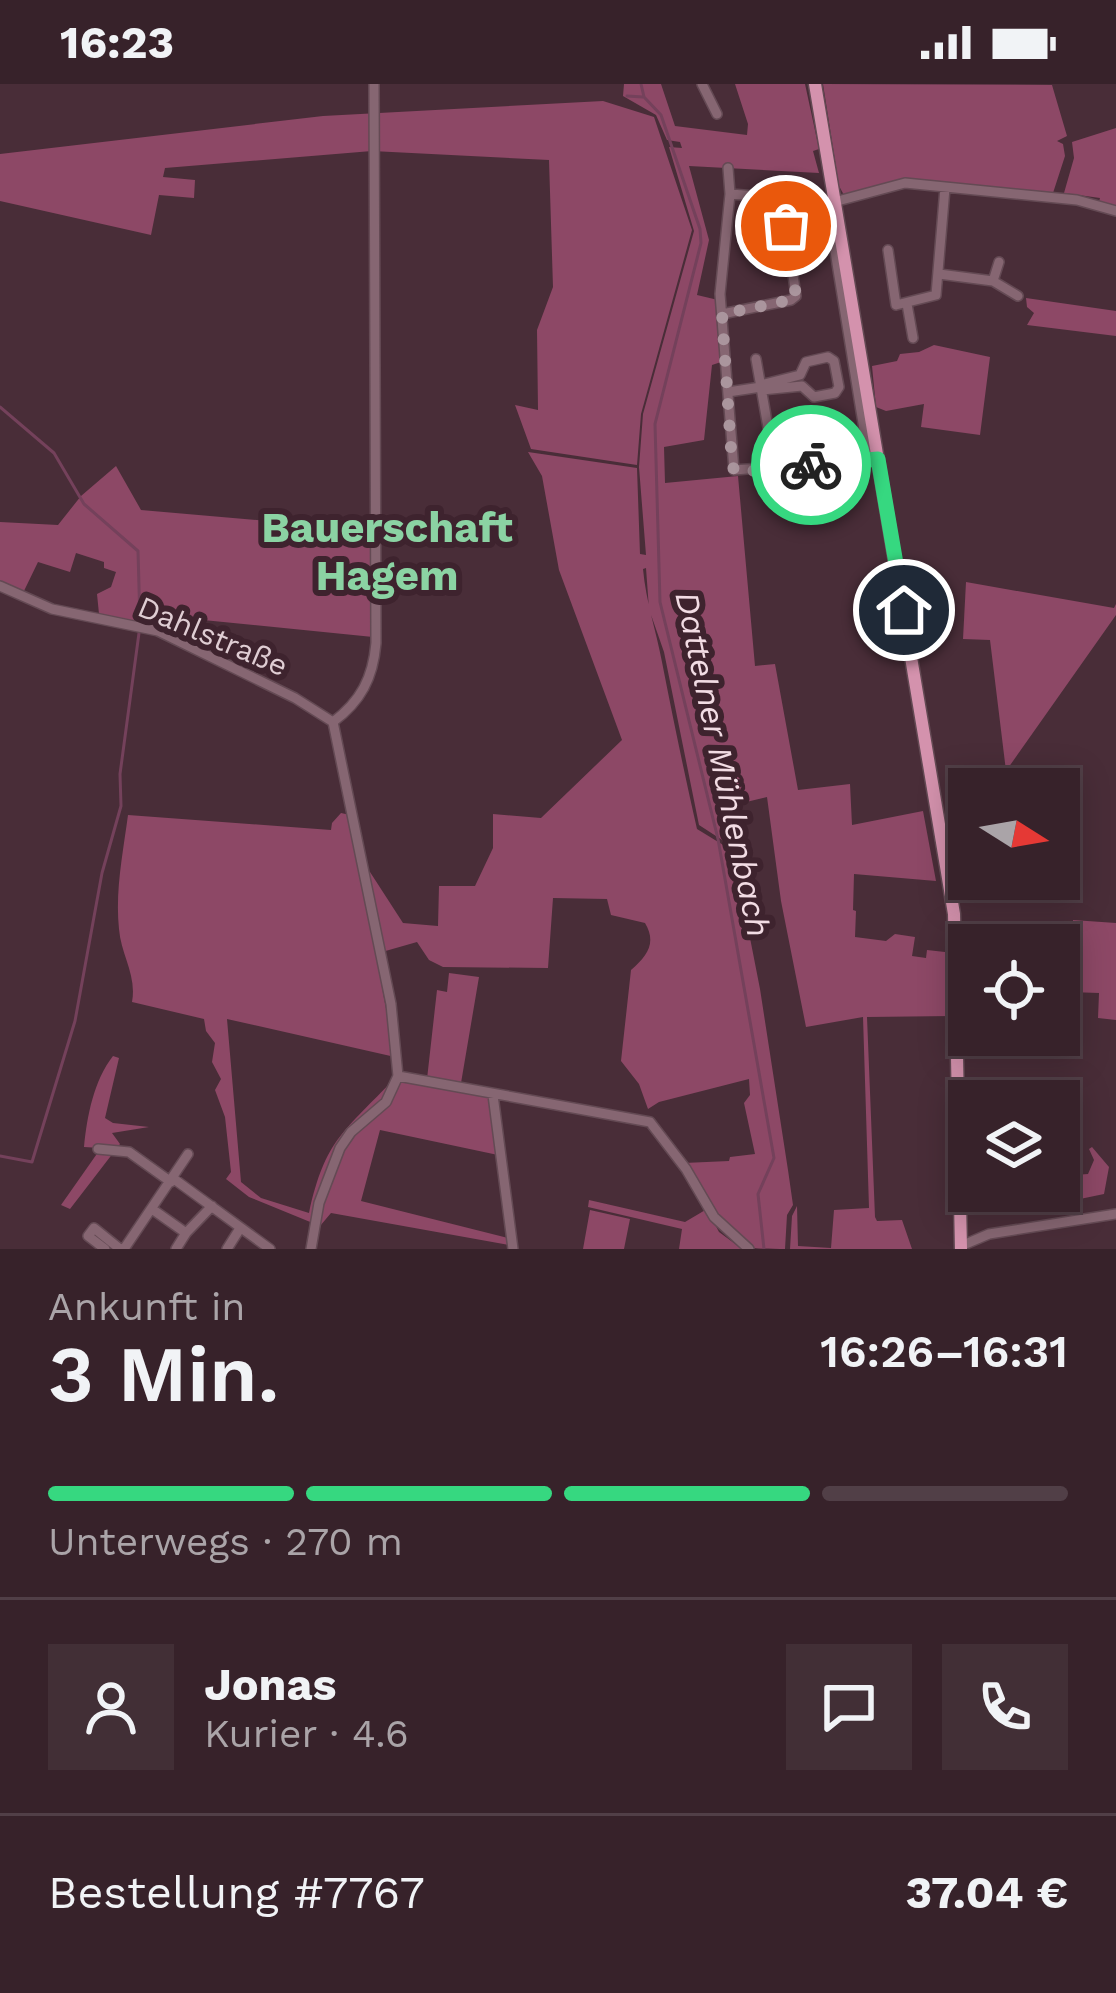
<!DOCTYPE html>
<html lang="de">
<head>
<meta charset="utf-8">
<style>
	body { margin:0; font-family:"Work Sans",sans-serif; background:#422f36; color:#f1f3f6; height:100vh; display:flex; flex-direction:column; font-size:45px; white-space:nowrap }
	* { box-sizing:border-box; margin:0 }
	p { font-size:39px; color:#aaa4a8 }
	.icon { flex:none; width:66px; height:66px; fill:none; stroke:currentColor; stroke-width:2; stroke-linecap:round; stroke-linejoin:round }
	.map { position:relative; height:1165px; overflow:hidden }
	.details { display:flex; flex-direction:column; background:#37222a; flex:1 }
	.details>* { flex:none }
	.needle { width:78px; rotate:101deg }
	.fabs { position:absolute; left:948px; top:684px; display:grid; gap:24px }
	.fabs a { display:grid; place-items:center; width:132px; height:132px; border-radius:0px; background:#37222a; box-shadow:0 6px 30px #0003,0 0 0 3px #513f47; font-size:60px }
	.pin { position:absolute; display:grid; place-items:center; width:102px; height:102px; color:#fff; margin:-51px; border:6px solid #fff; border-radius:50%; box-shadow:0 3px 12px #0007 }
	.courier { position:absolute; display:grid; place-items:center; width:120px; height:120px; margin:-60px; border:9px solid #36d880; border-radius:50%; background:#fff; color:#222; box-shadow:0 3px 15px #0007 }
	.summary em { font-style:normal; font-weight:600 }
	.summary div { display:flex; flex-direction:column-reverse }
	.summary { display:flex; align-items:center; justify-content:space-between; height:204px; padding:0 48px }
	h1 { font-size:78px; font-weight:600; line-height:90px }
	.bar { display:grid; grid-template-columns:repeat(4,1fr); gap:18px 12px; align-content:center; height:144px; padding:0 48px }
	.bar i { height:15px; border-radius:9px; background:#513f47 }
	.bar .selected { background:#36d880 }
	.bar p { grid-column:span 4 }
	.line { display:flex; align-items:center; gap:30px; padding:0 48px; border-top:3px solid #513f47 }
	.line div { flex:1 }
	.round { display:grid; place-items:center; flex:none; width:126px; height:126px; border-radius:0px; background:#422f36 }
	.status { display:flex; justify-content:space-between; align-items:center; height:84px; padding:0 60px; background:#37222a; direction:ltr }
	.status svg { height:33px; fill:currentColor }
	.map>svg:first-child { display:block }
	.green { fill:#8d4866 }
	.lines { fill:none; stroke-linecap:round; stroke-linejoin:round }
	.stream { stroke:#74415b; stroke-width:3 }
	.minor-casing { stroke:#644a54; stroke-width:12 }
	.major-casing { stroke:#644a54; stroke-width:15 }
	.minor { stroke:#866672; stroke-width:9 }
	.major { stroke:#d492ad; stroke-width:12 }
	.done { stroke:#aa959d; stroke-width:12; stroke-dasharray:0 21.6 }
	.route { stroke:#36d880; stroke-width:15 }
	.labels { text-anchor:middle; dominant-baseline:central; stroke-width:12; stroke-linejoin:round; paint-order:stroke }
	.street-label { font-size:30px; fill:#dfcdd3; stroke:#3e232e }
	.water-label { font-size:33px; font-style:italic; fill:#f2dce4; stroke:#3e232e }
	.district-label { font-size:42px; font-weight:bold; fill:#8bd3a3; stroke:#3e232e }
</style>
</head>
<body>
<div class="status"><b>16:23</b><svg viewBox="0 0 49 12"><path d="M0 12V9h3v3zM5 12V6h3v6zM10 12V3h3v9zM15 12V0h3v12zM26 1h20v11H26zM47 4h2v5h-2z"/></svg></div>
<div class="map">
<svg width="1116" height="1165" viewBox="0 0 1116 1165">
	<rect width="100%" height="100%" fill="#492d38"/>
	<path class="green" d="M624,0H661L675,42L747,51L748,40L735,0H805L819,65L813,67L819,89L689,82L709,156L697,211L718,216L721,278L712,281L704,356L664,363L665,399L738,392L755,582L775,580L798,706L850,700L852,741L923,727L936,797L854,790L853,826L856,827L855,853L886,857L895,850L915,853L912,872L926,874L927,866L945,868V855L951,856L953,932L867,933L875,1133L877,1137L902,1136L912,1165H790L792,1132L797,1122L798,1162L831,1164L834,1126L869,1124L863,933L806,943L781,817L767,713L721,724L729,757L736,765L699,741L664,568L649,525L646,484L643,485C646,518 656,546 662,578C673,634 684,688 697,745L733,767L760,905L788,1086L793,1121L787,1131L785,1165C776,1165 763,1165 754,1164C726,1155 699,1103 684,1079L729,1077L730,1073L755,1070L744,1019L750,1011L749,995L659,1018L648,1025L639,1000L621,977L631,886C647,872 657,859 645,839L611,831L607,815L553,814L548,884L443,883L429,876L417,858L382,868L367,789L370,788L403,839L438,842L439,802H475L493,764V730L541,734L622,656L559,486L542,392L528,368L637,384L640,470L646,471L639,383L643,330L694,147L669,63L682,64L680,58L667,56L656,31L623,12Z
		M823,0L1052,1L1067,52L1057,57L1063,60L1065,72L1053,109L896,96L844,111L839,102Z
		M603,17L654,33L692,146L641,330L637,381L531,365L515,321L538,326L537,246L553,203L549,76L372,67L165,84L163,93L195,96L194,114L159,111L151,151L0,117V70L323,32Z
		M1116,44V132L1097,125L1100,114L1064,109L1074,74L1072,58Z
		M1026,214L1116,227V252L1027,241L1034,229L1027,223Z
		M934,261L990,273L980,351L921,343L924,320L886,327L876,323L872,282L897,277L900,270L919,268Z
		M116,382L141,426L373,446V553L173,533L172,549L99,530L97,510L111,503L116,488L104,484V478L76,469L70,488L38,478L23,509L0,499V438L58,441L81,412Z
		M966,498L1114,524L1116,520V531L1006,687L990,556L963,555Z
		M341,729L350,731L395,973L227,935L241,1098L261,1114L309,1129C325,1055 345,1047 394,995L491,1013L498,1071L380,1046L361,1117L508,1154L509,1161L331,1129L320,1142L249,1113L226,1095L231,1088L225,1033L215,1006L221,995L212,978L215,959L206,947L204,935L132,918C137,891 121,871 119,845C115,807 123,769 128,731L331,746L332,739Z
		M1073,836L1116,839V936L1098,934L1099,909L1070,908Z
		M449,889L479,893L461,999L427,995L437,906L447,908Z
		M113,972L119,974L105,1034L113,1039L149,1043L112,1049L120,1060L70,1125L61,1121L101,1064L84,1063C87,1032 94,996 113,972Z
		M1092,1063L1109,1083L1104,1110L1080,1115L1075,1091L1088,1090L1094,1076L1089,1065Z
		M589,1116L685,1138L707,1125L719,1148L742,1165H679L682,1145L588,1123Z
		M590,1126L630,1135L624,1165H583Z"/>
	<g class="lines">
		<path class="stream" d="M641,0L644,13L661,31L700,145L701,159L655,340L660,518L718,755L774,1074L758,1110L764,1165
			M627,12L643,13
			M0,323L54,369L84,420L138,467L140,538
			M0,1072L32,1078L75,937L102,789L121,722L120,690L139,549"/>
		<defs>
			<path id="minor" d="M702,0L717,30
				M728,84L730,110L720,210L734,386L878,375
				M730,110L834,118L905,99L1077,116L1116,127
				M827,118L869,376
				M888,166L896,221L936,211L945,104
				M939,190L993,197L1018,212
				M993,197L999,178
				M907,220L913,254
				M722,230L791,216L796,212L782,114
				M756,275L769,349
				M761,301L800,291L806,278L828,273L834,277L839,303L835,309L814,313L802,302L762,306
				M728,308L761,303
				M0,502L52,525L158,547L295,614L333,638
				M333,638C361,617 373,594 376,559L374,0
				M398,992L650,1038L686,1085L714,1133L749,1165
				M493,1011L513,1165
				M98,1065L129,1068L171,1098
				M174,1095L270,1165
				M152,1125L186,1149L212,1122
				M961,1162L989,1150L1116,1130
				M105,1165L88,1152L94,1144L120,1165
				M124,1165L188,1070
				M176,1165L186,1149
				M227,1165L239,1146
				M311,1165L319,1119L340,1064L351,1048L386,1018L398,992L391,920L333,638"/>
			<path id="major" d="M815,0L954,830L961,1165"/>
		</defs>
		<use href="#minor" class="minor-casing"/>
		<use href="#major" class="major-casing"/>
		<use href="#minor" class="minor"/>
		<use href="#major" class="major"/>
	</g>
	<g class="lines">
		<path class="done" d="M786,142L796,212L791,216L722,230L732,380L734,386L742,388L811,381"/>
		<path class="route" d="M811,381L878,375L904,526"/>
	</g>
	<g class="labels">
		<g class="street-label">
			<text transform="translate(213 552) rotate(23)">Dahlstraße</text>
		</g>
		<g class="water-label">
			<text transform="translate(723 680) rotate(78)">Dattelner Mühlenbach</text>
		</g>
		<g class="district-label">
			<text x="387" y="443">Bauerschaft<tspan x="387" dy="48">Hagem</tspan></text>
		</g>
	</g>
</svg>
<div class="fabs">
<a><svg class="needle" viewBox="-14 -14 28 28"><path d="M0-13l5 13h-10z" fill="#e53935"/><path d="M0 13l5-13h-10z" fill="#aaa4a8"/></svg></a>
<a><svg class="icon" aria-label="locate" viewBox="0 0 24 24"><circle cx="12" cy="12" r="6"/><path d="M12 2v4M12 18v4M2 12h4M18 12h4"/></svg></a>
<a><svg class="icon" aria-label="layers" viewBox="0 0 24 24"><path d="M12 4l9 5-9 5-9-5zM3 14l9 5 9-5"/></svg></a>
</div>
<div class="pin" style="left:786px;top:142px;background:#ea580c"><svg class="icon" aria-label="bag" viewBox="0 0 24 24"><path d="M5 8h14l-1 12H6zM9 8a3 3 0 0 1 6 0"/></svg></div>
<div class="pin" style="left:904px;top:526px;background:#1f2937"><svg class="icon" aria-label="home" viewBox="0 0 24 24"><path d="M3 11l9-7 9 7M6 9v11h12V9"/></svg></div>
<div class="courier" style="left:811px;top:381px"><svg class="icon" aria-label="bike" viewBox="0 0 24 24"><circle cx="6" cy="16" r="4"/><circle cx="18" cy="16" r="4"/><path d="M6 16l4-8h5l3 8M10 8l3 8H6M13 5h3"/></svg></div>
</div>
<section class="details">
<div class="summary"><div><h1>3 Min.</h1><p>Ankunft in</p></div><em>16:26–16:31</em></div>
<div class="bar"><i class="selected"></i><i class="selected"></i><i class="selected"></i><i></i><p>Unterwegs · 270 m</p></div>
<div class="line" style="height:216px"><a class="round"><svg class="icon" aria-label="person" viewBox="0 0 24 24"><circle cx="12" cy="8" r="4"/><path d="M4 21q1-7 8-7t8 7"/></svg></a><div><b>Jonas</b><p>Kurier · 4.6</p></div><a class="round"><svg class="icon" aria-label="chat" viewBox="0 0 24 24"><path d="M4 5h16v11H9l-5 4z"/></svg></a><a class="round"><svg class="icon" aria-label="phone" viewBox="0 0 24 24"><path d="M5 4h4l2 5-3 2q2 4 5 5l2-3 5 2v4C11 20 4 13 5 4z"/></svg></a></div>
<div class="line" style="height:156px"><div>Bestellung #7767</div><b>37.04 €</b></div>
</section>
</body>
</html>
